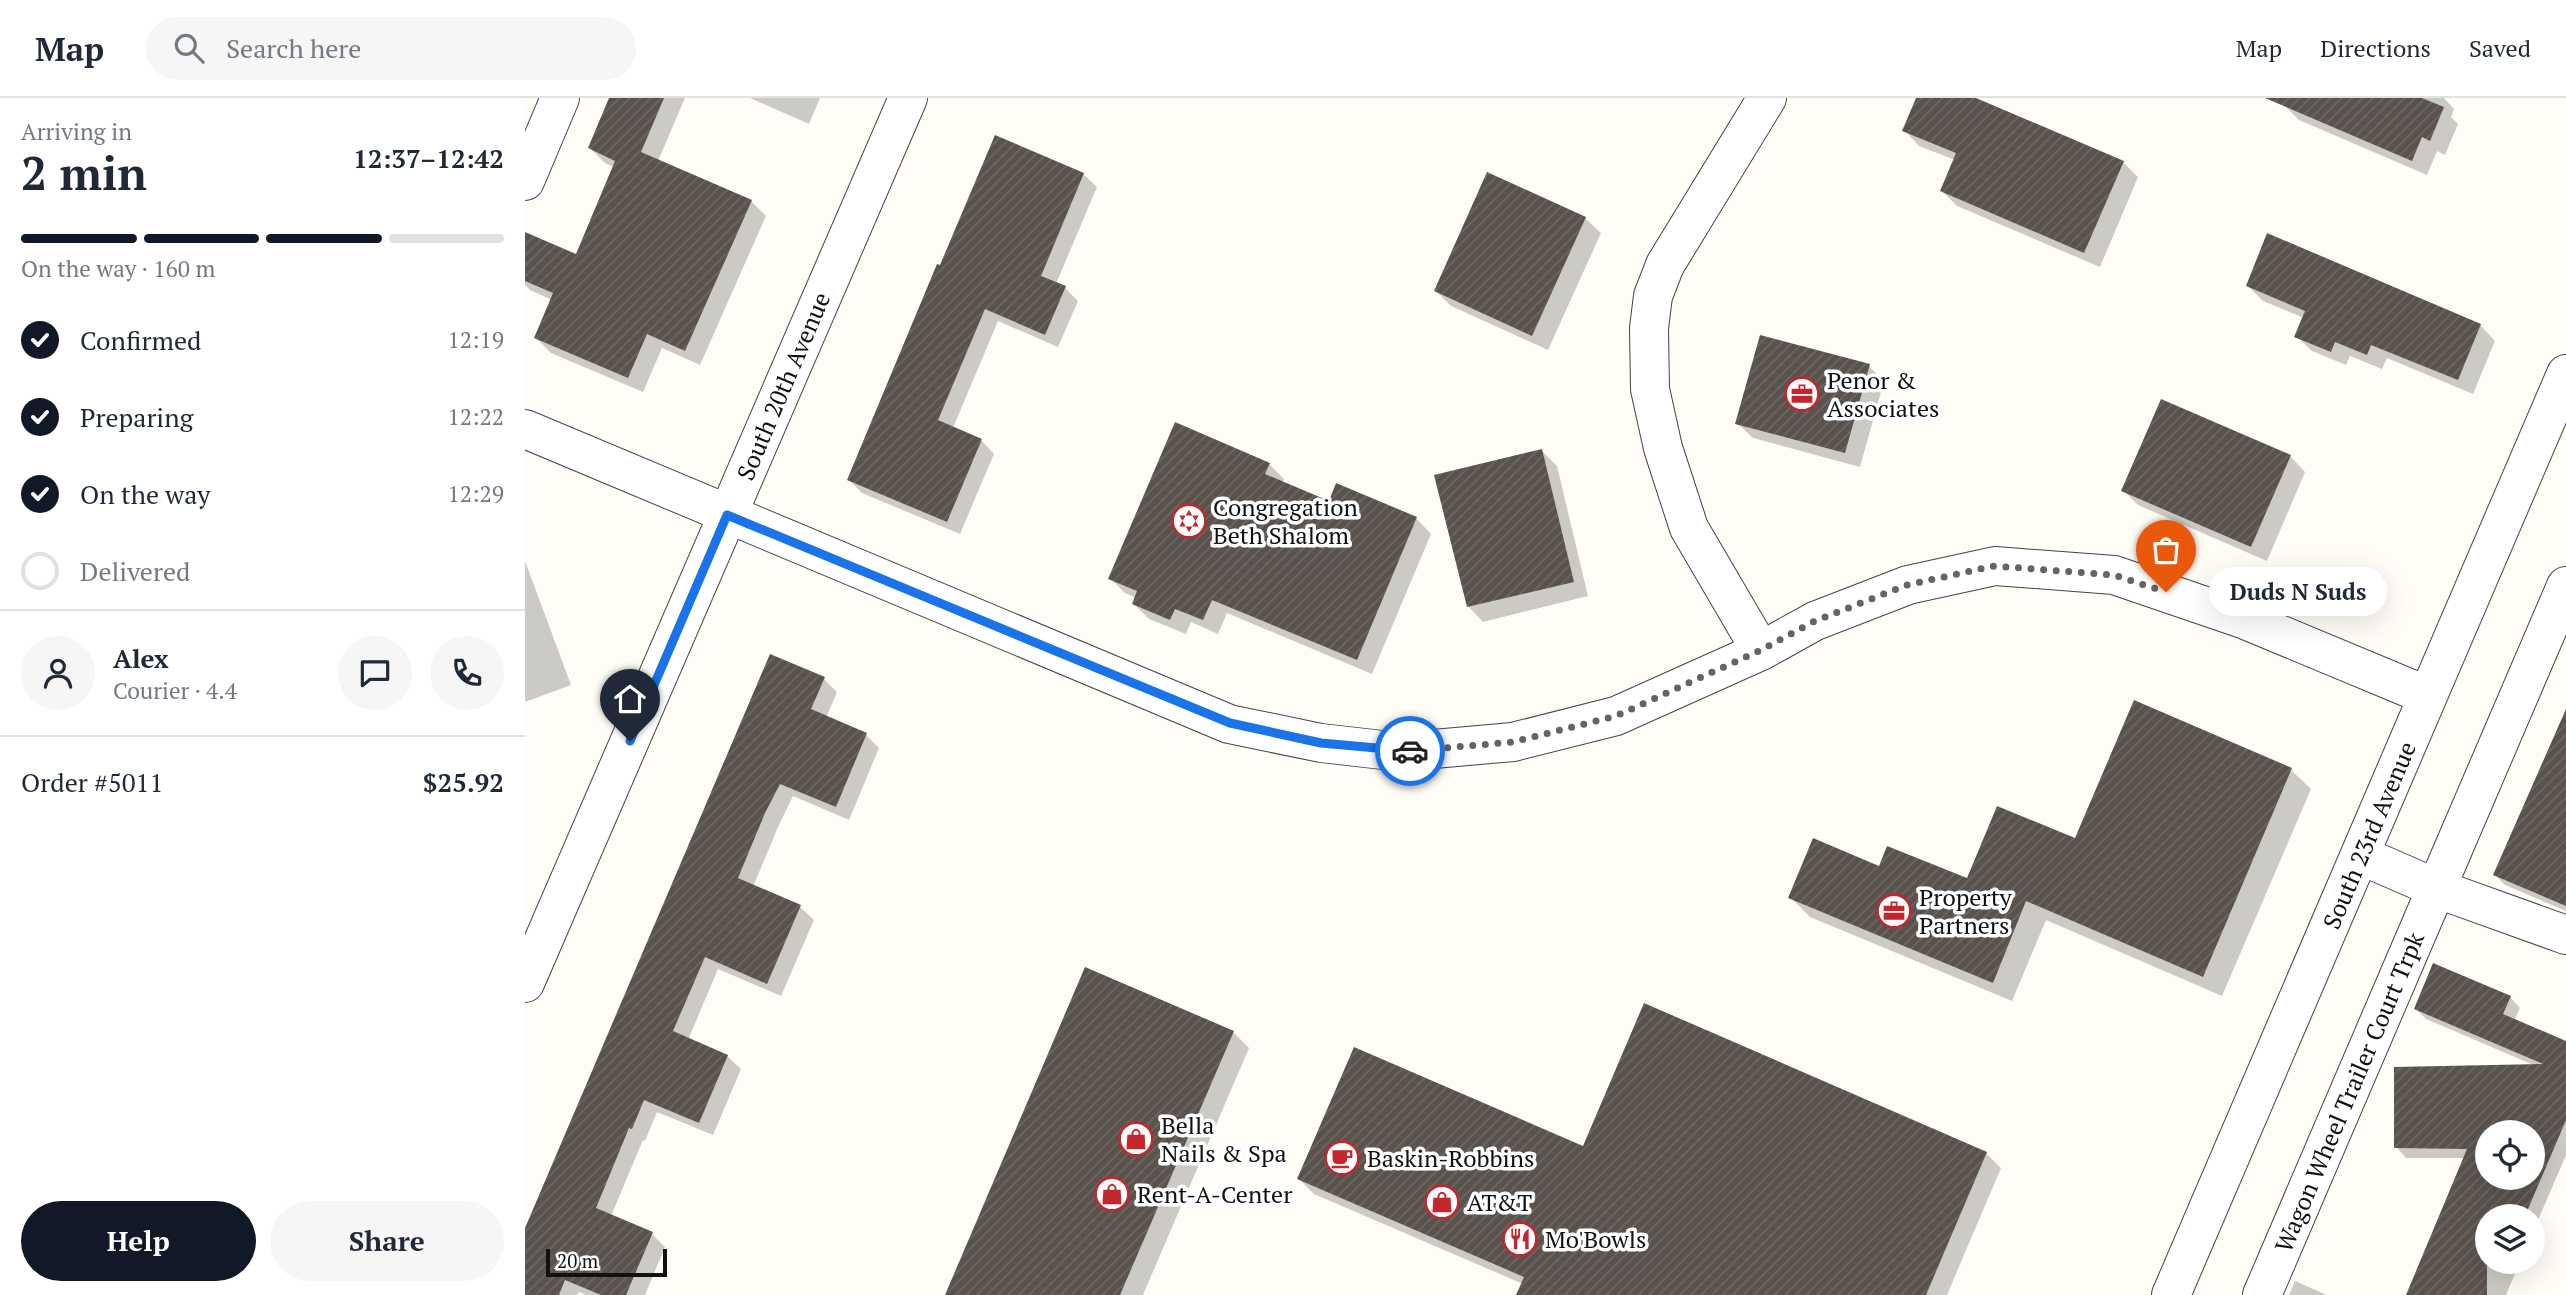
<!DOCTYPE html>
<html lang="en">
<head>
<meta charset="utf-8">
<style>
	body { margin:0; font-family:"PT Serif",serif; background:#f6f6f7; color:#1f2937; height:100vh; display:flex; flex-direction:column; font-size:26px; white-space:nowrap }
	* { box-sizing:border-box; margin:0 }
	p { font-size:23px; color:#747a83 }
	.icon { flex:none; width:38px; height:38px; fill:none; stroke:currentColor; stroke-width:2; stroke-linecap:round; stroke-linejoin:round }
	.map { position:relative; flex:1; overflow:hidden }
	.panel { display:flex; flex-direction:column; background:#fff; width:525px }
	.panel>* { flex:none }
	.tools { position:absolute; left:1950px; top:1022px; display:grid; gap:14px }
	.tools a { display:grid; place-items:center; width:70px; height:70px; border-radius:50%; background:#fff; box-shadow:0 7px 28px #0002; font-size:35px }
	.scale { position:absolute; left:21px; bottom:18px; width:121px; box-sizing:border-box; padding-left:7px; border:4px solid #111; border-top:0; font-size:19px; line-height:24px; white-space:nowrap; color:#111; -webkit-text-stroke:5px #fff; paint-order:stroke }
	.pin { position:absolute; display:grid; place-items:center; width:60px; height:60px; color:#fff; margin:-72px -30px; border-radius:50% 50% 50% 0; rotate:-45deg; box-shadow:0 0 7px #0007 }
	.pin .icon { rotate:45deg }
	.courier { position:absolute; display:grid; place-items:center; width:70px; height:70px; margin:-35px; border:5px solid #1a73e8; border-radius:50%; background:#fff; color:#222; box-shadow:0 2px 9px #0007 }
	.bubble { position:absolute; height:49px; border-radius:24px; background:#fff; box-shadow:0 7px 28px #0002; font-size:23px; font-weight:800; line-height:49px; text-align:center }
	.headline em { font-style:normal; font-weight:800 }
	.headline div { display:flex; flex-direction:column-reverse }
	.headline { display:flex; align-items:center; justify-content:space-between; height:119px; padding:0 21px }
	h1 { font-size:46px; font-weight:800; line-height:52px }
	.bar { display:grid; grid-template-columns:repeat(4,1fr); gap:10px 7px; align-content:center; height:84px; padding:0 21px }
	.bar i { height:9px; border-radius:5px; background:#e0e1e3 }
	.bar .active { background:#111827 }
	.bar p { grid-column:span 4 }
	.line { display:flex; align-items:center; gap:18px; padding:0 21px; border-top:2px solid #e0e1e3 }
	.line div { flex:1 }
	.round { display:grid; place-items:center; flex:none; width:74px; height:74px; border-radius:37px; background:#f6f6f7 }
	ol { padding:0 21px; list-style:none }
	li { display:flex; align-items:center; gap:21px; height:77px }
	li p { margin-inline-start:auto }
	li .icon { padding:7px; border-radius:50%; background:#111827; color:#fff; stroke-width:4 }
	li:last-child { color:#747a83 }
	li i { width:38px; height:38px; border:4px solid #e0e1e3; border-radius:50% }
	.primary-button { display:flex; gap:14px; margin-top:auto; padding:14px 21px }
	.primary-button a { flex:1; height:80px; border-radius:42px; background:#111827; color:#fff; font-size:28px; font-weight:800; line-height:80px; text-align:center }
	.primary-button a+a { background:#f6f6f7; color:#1f2937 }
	header { display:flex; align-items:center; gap:42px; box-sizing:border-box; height:98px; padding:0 35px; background:#fff; border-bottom:2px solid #e0e1e3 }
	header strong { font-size:33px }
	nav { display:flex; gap:38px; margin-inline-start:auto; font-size:24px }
	.search { width:490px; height:63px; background:#f6f6f7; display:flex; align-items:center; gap:18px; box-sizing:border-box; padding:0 24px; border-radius:38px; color:#747a83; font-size:26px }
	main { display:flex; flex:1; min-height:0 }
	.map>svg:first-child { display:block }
	.shadow { fill:#0003; fill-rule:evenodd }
	.building { fill:url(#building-hatch); fill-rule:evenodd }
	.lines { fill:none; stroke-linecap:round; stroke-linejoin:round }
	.minor-casing { stroke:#444; stroke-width:40 }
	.minor { stroke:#fff; stroke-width:38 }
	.done { stroke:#646461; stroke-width:7; stroke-dasharray:0 12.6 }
	.route { stroke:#1a73e8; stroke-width:9 }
	.labels { text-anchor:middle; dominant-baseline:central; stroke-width:7; stroke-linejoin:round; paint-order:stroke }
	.poi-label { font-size:24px; fill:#111; stroke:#fff; text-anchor:start }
	.street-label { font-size:24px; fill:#111; stroke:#fff }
</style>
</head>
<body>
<header>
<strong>Map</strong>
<div class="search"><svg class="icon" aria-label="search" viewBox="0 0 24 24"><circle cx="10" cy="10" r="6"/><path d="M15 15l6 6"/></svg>Search here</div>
<nav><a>Map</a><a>Directions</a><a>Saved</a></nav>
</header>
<main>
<section class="panel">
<div class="headline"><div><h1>2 min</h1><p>Arriving in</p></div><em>12:37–12:42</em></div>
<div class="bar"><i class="active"></i><i class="active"></i><i class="active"></i><i></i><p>On the way · 160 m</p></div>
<ol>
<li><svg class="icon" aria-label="check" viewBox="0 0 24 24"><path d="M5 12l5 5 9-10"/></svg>Confirmed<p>12:19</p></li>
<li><svg class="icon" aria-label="check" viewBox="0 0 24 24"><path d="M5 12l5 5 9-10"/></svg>Preparing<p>12:22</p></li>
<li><svg class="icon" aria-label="check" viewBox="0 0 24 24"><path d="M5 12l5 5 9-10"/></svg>On the way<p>12:29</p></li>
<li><i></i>Delivered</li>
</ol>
<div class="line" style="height:126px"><a class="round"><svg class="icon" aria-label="person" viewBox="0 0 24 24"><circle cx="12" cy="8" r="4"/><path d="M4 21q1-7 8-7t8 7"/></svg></a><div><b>Alex</b><p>Courier · 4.4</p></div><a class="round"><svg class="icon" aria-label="chat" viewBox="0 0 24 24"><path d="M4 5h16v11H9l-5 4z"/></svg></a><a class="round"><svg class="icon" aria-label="phone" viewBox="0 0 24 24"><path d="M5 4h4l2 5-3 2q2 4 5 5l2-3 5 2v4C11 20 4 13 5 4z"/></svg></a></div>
<div class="line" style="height:91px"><div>Order #5011</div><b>$25.92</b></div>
<div class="primary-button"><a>Help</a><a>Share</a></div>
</section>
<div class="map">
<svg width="2041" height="1197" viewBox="0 0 2041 1197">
	<defs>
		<pattern id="building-hatch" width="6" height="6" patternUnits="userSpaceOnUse" patternTransform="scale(1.75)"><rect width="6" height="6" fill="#5a524d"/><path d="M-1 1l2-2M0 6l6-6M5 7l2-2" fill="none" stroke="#6d6662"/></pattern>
	</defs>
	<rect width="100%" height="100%" fill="#fffdf5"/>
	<path class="shadow" d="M86,0H160L133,63L226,103L241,118L175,267L137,250L118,294L26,255L11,240L27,202L5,192L0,187V152L52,158L89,69L80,65L65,50Z
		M225,0H295L284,26Z
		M1393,0H1447L1598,64L1613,79L1575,169L1432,108L1417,93L1430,62L1394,48L1379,32Z
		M1762,0H1919L1929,11L1926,19L1933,26L1920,57L1912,53L1902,77L1774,22L1759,7Z
		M471,39L558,76L572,89L531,186L540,190L553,203L533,249L473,223L428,330L456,342L469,356L435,436L337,395L324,382Z
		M1060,120L1076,135L1023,252L926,208L911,193Z
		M1723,188L1955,227L1970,243L1948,296L1862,260L1857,271L1825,258L1821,267L1787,253L1771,238L1779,220L1738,203Z
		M1344,268L1359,283L1335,369L1228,340L1212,325Z
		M1017,353L1032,368L1063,498L958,524L943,508Z
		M1765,358L1780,374L1742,463L1613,407L1598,392Z
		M744,366L759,381L757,386L805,406L891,420L906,436L847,576L702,515L693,536L666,524L661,536L624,521L609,506L611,500L600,495L585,480Z
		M0,463L46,587L0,604Z
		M299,581L312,594L301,620L341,637L354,650L324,722L268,698L253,729L228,789L275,809L289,822L256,898L193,871L163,942L202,958L216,971L188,1037L132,1014L120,1043L118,1042L86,1118L127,1136L140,1149L120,1197H61L54,1194L52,1197H0V1135Z
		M1610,604L1766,672L1786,691L1697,898L1521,822L1487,903L1285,819L1266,800L1355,770L1443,783L1551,742Z
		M2041,624V813L1980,787L1970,777Z
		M1985,899L1995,910L1989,923L2041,945V1057L2007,1136V1118H1962V1164H1995L1981,1197H1883L1940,1060H1881L1871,1049L2011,968L1901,921L1891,911ZM1962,1034H2007V1080H1962Z
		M708,934L724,950L618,1197H421Z
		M1461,1055L1476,1070L1422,1197H993L998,1186L789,1096L774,1081Z
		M1770,1183L1802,1197H1764Z"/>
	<path class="building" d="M84,0H139L116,54L227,102L160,253L122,236L103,280L9,240L28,195L0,183V134L51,156L90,63L63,50Z
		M1391,0H1451L1599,63L1559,155L1415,93L1431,55L1377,33Z
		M1740,0H1897L1919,9L1905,43L1897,39L1887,63Z
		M470,37L559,75L516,178L541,188L520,237L460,211L413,322L457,341L422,424L322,382L412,166L415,167Z
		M962,74L1061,119L1007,238L909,193Z
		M1742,135L1956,226L1933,282L1846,247L1842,257L1810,244L1806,254L1769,239L1780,213L1721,188Z
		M1235,237L1345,266L1320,355L1210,326Z
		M1636,301L1766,357L1726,449L1596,393Z
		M650,324L745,365L740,376L804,403L811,385L892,419L832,562L687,502L678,522L650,511L645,522L607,506L612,493L583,481Z
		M1017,351L1049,484L942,509L909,377Z
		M245,556L300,579L286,611L342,635L311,709L255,686L240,715L213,780L276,807L242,886L180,859L148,933L203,957L174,1025L119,1002L107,1031L104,1030L71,1110L128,1134L101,1197H76L40,1182L34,1197H0V1130Z
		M1609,602L1767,670L1678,879L1501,803L1468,885L1263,800L1288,740L1354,768L1362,748L1442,780L1472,708L1550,740Z
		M2041,611V808L1968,777Z
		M1908,865L1986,898L1978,916L2041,943V1022L2000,1118H1962V1197H1881L1942,1051L1869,1050V969L2018,966L1889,911ZM1962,1034H2007V1080H1962Z
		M560,869L709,933L595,1197H420Z
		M1119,905L1462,1054L1401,1197H991L999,1179L772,1081L829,949L1058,1048Z"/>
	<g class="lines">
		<defs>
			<path id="minor" d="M0,83L35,0
				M0,331L704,626L796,645L875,654L988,644L1091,618L1236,553L1290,523L1383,487L1470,468L1589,477L1718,521L1903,598
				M1236,553L1164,430L1138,350L1125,291L1124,230L1128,198L1140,167L1242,0
				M1835,757L1913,791L2041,837
				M0,885L383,0
				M1646,1197L2041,276
				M1737,1197C1837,960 1941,725 2041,488"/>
		</defs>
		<use href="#minor" class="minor-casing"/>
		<use href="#minor" class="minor"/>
	</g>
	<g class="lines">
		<path class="done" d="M885,653L988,644L1091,618L1236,552L1290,523L1382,487L1469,468L1589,477L1641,494"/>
		<path class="route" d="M105,643L202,417L705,625L796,645L885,653"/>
	</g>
	<defs>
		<symbol id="office-ring" viewBox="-11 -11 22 22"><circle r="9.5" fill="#fff" stroke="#c4262e" stroke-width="1.5"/><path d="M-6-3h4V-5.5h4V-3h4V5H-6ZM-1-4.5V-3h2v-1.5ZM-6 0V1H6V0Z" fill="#c4262e"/></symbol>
		<symbol id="synagogue-ring" viewBox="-11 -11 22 22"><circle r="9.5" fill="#fff" stroke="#c4262e" stroke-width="1.5"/><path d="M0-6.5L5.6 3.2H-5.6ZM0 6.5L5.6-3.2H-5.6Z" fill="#c4262e"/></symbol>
		<symbol id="shop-ring" viewBox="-11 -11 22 22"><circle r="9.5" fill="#fff" stroke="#c4262e" stroke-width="1.5"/><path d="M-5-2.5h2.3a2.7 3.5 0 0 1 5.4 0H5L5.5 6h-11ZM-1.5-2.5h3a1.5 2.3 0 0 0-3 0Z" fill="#c4262e"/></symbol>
		<symbol id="cafe-ring" viewBox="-11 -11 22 22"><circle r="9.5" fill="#fff" stroke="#c4262e" stroke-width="1.5"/><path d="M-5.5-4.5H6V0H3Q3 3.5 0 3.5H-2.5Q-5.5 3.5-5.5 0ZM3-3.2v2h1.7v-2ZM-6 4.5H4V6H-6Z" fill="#c4262e"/></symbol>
		<symbol id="restaurant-ring" viewBox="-11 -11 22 22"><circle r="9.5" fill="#fff" stroke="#c4262e" stroke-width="1.5"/><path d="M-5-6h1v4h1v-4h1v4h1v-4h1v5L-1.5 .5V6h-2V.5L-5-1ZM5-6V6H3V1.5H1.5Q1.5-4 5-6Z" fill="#c4262e"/></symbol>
	</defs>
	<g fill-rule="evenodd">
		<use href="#office-ring" x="1258" y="277" width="38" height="38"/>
		<use href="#synagogue-ring" x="645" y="404" width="38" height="38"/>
		<use href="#office-ring" x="1350" y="794" width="38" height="38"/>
		<use href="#shop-ring" x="592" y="1022" width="38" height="38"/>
		<use href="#cafe-ring" x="798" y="1041" width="38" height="38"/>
		<use href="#shop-ring" x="568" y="1077" width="38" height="38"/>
		<use href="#shop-ring" x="898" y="1085" width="38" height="38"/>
		<use href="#restaurant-ring" x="976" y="1122" width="38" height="38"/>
	</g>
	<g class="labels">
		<g class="poi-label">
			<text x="1302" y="282">Penor &amp;<tspan x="1302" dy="28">Associates</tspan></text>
			<text x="688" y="409">Congregation<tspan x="688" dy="28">Beth Shalom</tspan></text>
			<text x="1394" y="799">Property<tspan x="1394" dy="28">Partners</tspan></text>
			<text x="636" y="1027">Bella<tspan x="636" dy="28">Nails &amp; Spa</tspan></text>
			<text x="842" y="1060">Baskin-Robbins</text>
			<text x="612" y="1096">Rent-A-Center</text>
			<text x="942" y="1104">AT&amp;T</text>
			<text x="1020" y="1141">Mo'Bowls</text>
		</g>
		<g class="street-label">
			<text transform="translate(258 288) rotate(-67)">South 20th Avenue</text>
			<text transform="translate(1844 737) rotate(-67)">South 23rd Avenue</text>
			<text transform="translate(1824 994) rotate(-67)">Wagon Wheel Trailer Court Trpk</text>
		</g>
	</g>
</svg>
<div class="tools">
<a><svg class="icon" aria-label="locate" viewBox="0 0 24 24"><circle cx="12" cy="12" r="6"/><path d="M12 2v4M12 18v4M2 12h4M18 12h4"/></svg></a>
<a><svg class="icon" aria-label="layers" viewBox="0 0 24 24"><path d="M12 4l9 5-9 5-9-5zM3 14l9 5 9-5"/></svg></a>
</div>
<div class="scale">20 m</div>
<div class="pin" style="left:1641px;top:494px;background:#ea580c"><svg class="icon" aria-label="bag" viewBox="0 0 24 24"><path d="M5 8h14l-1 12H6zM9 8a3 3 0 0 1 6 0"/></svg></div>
<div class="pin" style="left:105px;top:643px;background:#1f2937"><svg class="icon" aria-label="home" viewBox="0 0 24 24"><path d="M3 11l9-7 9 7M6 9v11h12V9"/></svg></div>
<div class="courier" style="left:885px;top:653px"><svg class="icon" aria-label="car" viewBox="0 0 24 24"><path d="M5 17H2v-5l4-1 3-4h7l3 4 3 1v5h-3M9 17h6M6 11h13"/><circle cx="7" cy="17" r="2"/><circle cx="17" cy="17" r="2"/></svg></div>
<div class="bubble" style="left:1684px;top:469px;width:178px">Duds N Suds</div>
</div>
</main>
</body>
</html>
